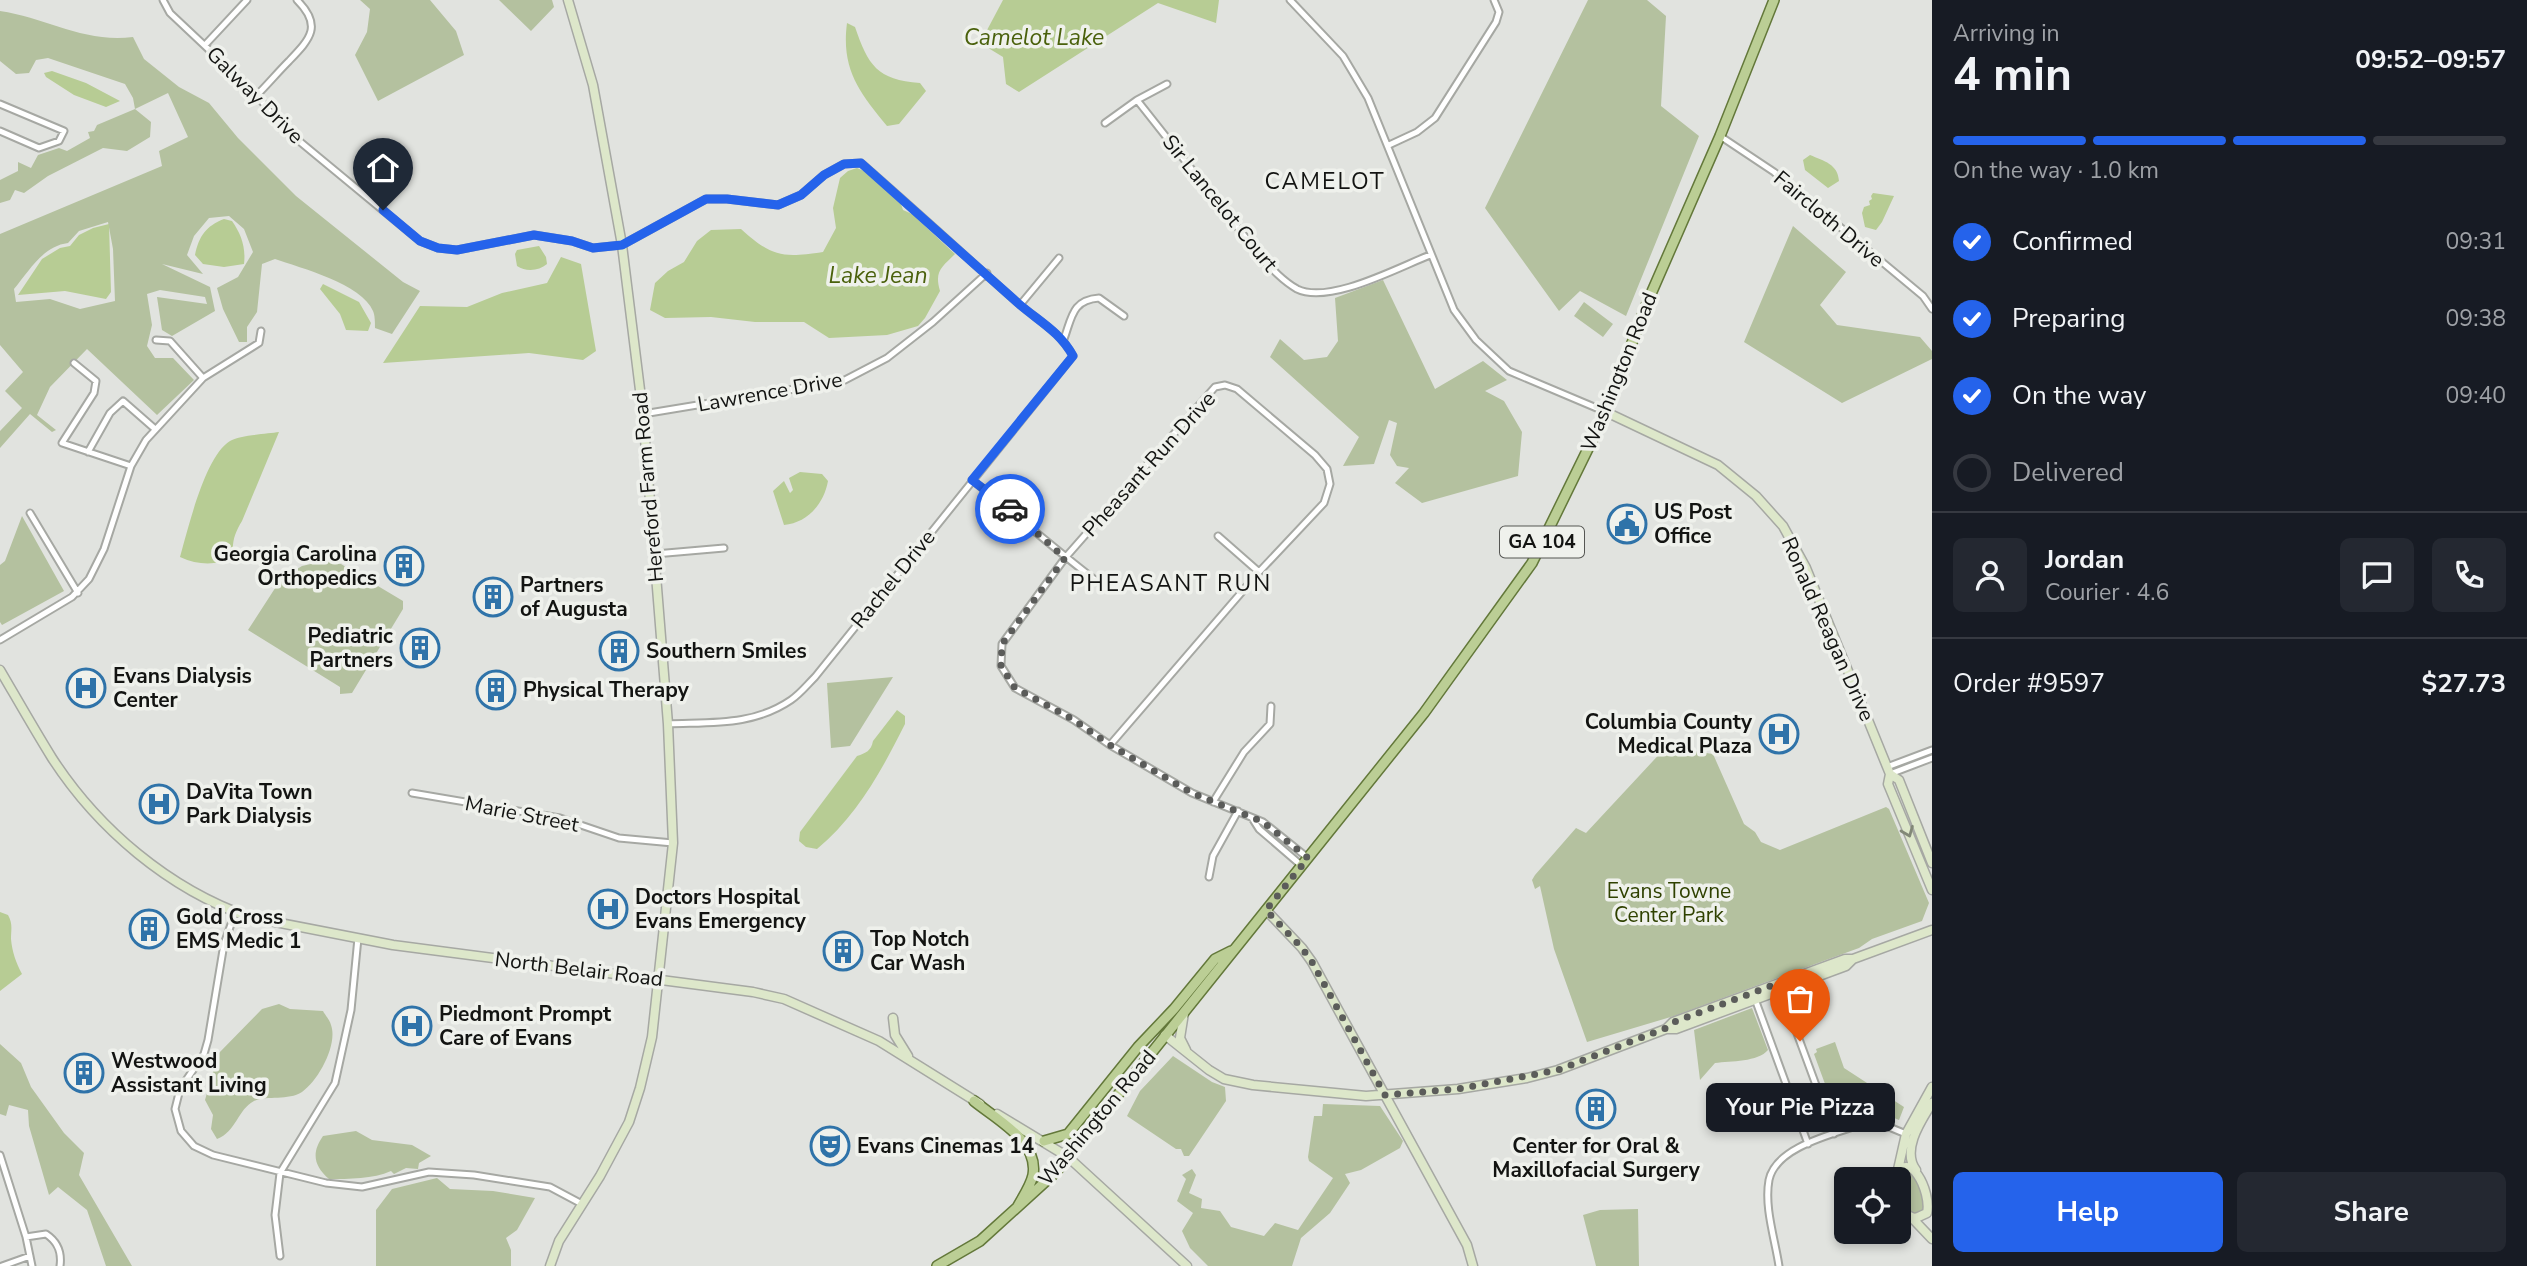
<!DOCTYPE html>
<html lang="en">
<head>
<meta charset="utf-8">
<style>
	body { margin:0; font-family:"Nunito Sans",sans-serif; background:#242831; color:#f1f3f6; height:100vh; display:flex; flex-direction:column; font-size:26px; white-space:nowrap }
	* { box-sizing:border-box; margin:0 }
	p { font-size:23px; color:#9ea1a6 }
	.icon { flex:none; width:38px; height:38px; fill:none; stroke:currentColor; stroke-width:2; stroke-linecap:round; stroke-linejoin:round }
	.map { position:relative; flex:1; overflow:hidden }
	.panel { display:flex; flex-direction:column; background:#171b24; width:595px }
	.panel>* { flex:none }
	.tools { position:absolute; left:1834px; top:1167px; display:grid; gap:14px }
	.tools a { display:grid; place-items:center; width:77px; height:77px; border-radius:10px; background:#171b24; box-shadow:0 4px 10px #0003; font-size:35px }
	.pin { position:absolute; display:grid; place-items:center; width:60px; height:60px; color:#fff; margin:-72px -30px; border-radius:50% 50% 50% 0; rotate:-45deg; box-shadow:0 0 7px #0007 }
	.pin .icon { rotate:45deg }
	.courier { position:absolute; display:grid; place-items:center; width:70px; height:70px; margin:-35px; border:5px solid #2563eb; border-radius:50%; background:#fff; color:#222; box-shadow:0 2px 9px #0007 }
	.bubble { position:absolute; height:49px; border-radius:10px; background:#171b24; box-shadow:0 4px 10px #0003; font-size:23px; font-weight:700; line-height:49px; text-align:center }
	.summary em { font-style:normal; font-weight:700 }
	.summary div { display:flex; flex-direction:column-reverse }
	.summary { display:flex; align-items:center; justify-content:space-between; height:119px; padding:0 21px }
	h1 { font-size:46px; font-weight:700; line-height:52px }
	.bar { display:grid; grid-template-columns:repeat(4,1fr); gap:10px 7px; align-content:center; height:84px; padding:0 21px }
	.bar i { height:9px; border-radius:5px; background:#363941 }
	.bar .current { background:#2563eb }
	.bar p { grid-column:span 4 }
	.line { display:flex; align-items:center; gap:18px; padding:0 21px; border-top:2px solid #363941 }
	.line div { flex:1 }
	.round { display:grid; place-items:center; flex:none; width:74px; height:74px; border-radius:10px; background:#242831 }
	ol { padding:0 21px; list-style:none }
	li { display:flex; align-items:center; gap:21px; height:77px }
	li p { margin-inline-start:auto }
	li .icon { padding:7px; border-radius:50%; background:#2563eb; color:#fff; stroke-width:4 }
	li:last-child { color:#9ea1a6 }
	li i { width:38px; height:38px; border:4px solid #363941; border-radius:50% }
	.button { display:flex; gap:14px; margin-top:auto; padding:14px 21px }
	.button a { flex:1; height:80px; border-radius:10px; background:#2563eb; color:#fff; font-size:28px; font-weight:700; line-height:80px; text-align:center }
	.button a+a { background:#242831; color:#f1f3f6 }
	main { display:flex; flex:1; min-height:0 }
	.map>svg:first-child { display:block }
	.green { fill:#b4c19f; fill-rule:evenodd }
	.water { fill:#b7cc94 }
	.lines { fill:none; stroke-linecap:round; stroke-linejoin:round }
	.street-casing { stroke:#a6a8a3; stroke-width:9 }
	.secondary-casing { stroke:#a6a8a3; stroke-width:11 }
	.primary-casing { stroke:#63783a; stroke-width:12 }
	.street { stroke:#fff; stroke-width:5 }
	.secondary { stroke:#dde7ca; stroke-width:8 }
	.primary { stroke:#bbce95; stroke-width:9 }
	.oneway { stroke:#828877 }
	.done { stroke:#5b5c5a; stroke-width:7; stroke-dasharray:0 12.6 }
	.route { stroke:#2563eb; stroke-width:9 }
	.labels { text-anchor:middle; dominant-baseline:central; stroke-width:7; stroke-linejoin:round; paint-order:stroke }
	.shield { fill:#eff1ec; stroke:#555653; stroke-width:2 }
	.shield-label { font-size:19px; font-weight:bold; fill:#131412 }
	.street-label { font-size:21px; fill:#131412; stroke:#eff1ec }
	.poi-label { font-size:21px; font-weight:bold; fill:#131412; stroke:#eff1ec; text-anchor:start }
	.park-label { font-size:21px; fill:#2f4100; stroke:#eff1ec }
	.water-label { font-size:23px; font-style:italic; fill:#4a610c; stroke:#eff1ec }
	.neighbourhood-label { font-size:23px; letter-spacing:2px; fill:#131412; stroke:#eff1ec }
</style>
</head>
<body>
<main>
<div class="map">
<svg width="1932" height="1266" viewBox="0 0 1932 1266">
	<rect width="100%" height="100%" fill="#e1e3df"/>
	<path class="green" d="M360,0H430L456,31L464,55L378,101L355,55L367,32L370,9Z
		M499,0H552L554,7L531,31Z
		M1588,0H1647L1666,16L1661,106L1699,136L1626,316L1580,291L1559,311L1485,208Z
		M0,11C47,18 83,43 133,37L144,59L179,87L209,103L238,138L296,196L403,282L420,291L392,334L375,328C375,323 375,315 373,311C362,284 301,268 275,259L262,264L257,312L247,327V342H239L223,309L217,288L238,277L253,252L244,229L229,216L209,218L194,236L187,255L203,274L162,264L210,287L215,311L172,336L162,330L157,297L207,304L205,297L160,290L147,294L152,325L147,346L155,358H173L194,380L157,415L87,349L50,387L37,415L56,430L52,432L30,414L0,448V431L22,408L5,391L23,372L0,345V234L162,166L159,151L188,137L168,93L135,109L151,122L150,137L127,151L103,148L48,176L24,193L15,190L10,200L0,203V180L18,171V162L31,168L38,155L59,148L67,151L90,138L88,132L94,131L97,125L135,109L133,98L125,84L48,58L36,60L29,73L16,74L0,61ZM108,222L113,249L115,301L80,309L50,299L16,302L14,289C29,271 43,246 68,243L79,231Z
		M1793,226L1846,272L1820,305L1837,325L1920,337L1932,351V359L1842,403L1744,342Z
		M1383,280L1435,389L1483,361L1507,380L1485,391L1504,401L1522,432L1518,476L1422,503L1395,483L1409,468L1397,466L1390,455L1397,423L1389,420L1374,464L1343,466L1359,437L1270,357L1280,339L1304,360L1327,357L1338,341L1335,298Z
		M1584,302L1613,324L1603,337L1574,316Z
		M22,516L64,591L2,625L0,622V565L5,561Z
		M324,561L341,564L403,601V609L352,693L340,694V687L248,630L281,579L302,566Z
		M893,677L850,746L831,748L827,683Z
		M1666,747L1713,754L1744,824L1755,832L1761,842L1780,850L1886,807L1889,809L1929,903L1922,921L1872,939L1859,948L1826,960L1674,1016L1587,1042L1554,949L1540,886L1535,889L1532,880L1535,875L1576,828L1586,833Z
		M279,1004L290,1009L323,1011C325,1015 330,1020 331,1025C338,1044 319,1080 302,1092C288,1101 268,1095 254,1101C238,1109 236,1132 217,1139L211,1129L213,1115L205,1100L218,1054L262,1009Z
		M1752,1008L1768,1050C1758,1062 1731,1061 1715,1063L1700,1080L1694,1030Z
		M1835,1042L1844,1068L1904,1107L1899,1120L1875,1110L1839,1122L1814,1054L1817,1052L1816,1049Z
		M0,1044L21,1063L31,1087L64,1133L84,1153L79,1175L132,1266H106L87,1210L58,1187L49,1195L29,1126L28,1110L9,1105L6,1116L0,1114Z
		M1173,1056L1212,1082L1225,1087L1226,1101L1189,1156H1184L1181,1149H1176L1127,1116L1140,1091Z
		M1323,1104L1380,1106L1403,1141L1400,1148L1361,1170L1345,1174L1350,1183L1330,1213L1301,1238L1292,1266H1208L1190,1248L1182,1231L1193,1213L1177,1201L1186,1179L1182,1175L1192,1169L1196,1175L1189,1193L1202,1199L1201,1208L1220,1211L1231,1227L1264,1236L1275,1223L1298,1230L1333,1178L1309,1161L1308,1157L1314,1116H1322Z
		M356,1131L372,1140L412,1145L431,1156L419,1163L418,1169L406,1168L394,1174L391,1171C373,1179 349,1179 329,1179C314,1166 311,1153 323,1136Z
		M1906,1172L1916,1174L1925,1203L1921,1213L1914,1215L1907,1211L1898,1180Z
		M437,1178L450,1189L493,1191L535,1198L517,1230L506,1238L511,1250V1266H376V1210L392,1189Z
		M1638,1209L1639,1266H1596L1583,1215L1600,1210Z"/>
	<path class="water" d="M1003,0H1219L1216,23L1158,3L1019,92L1006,84L1003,57L985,46L986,32Z
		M847,23L855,27C868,65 877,80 920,83L926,91L899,124L887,126C859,92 841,69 847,23Z
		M52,71L86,83L120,101L106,107L74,95L46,77L44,73Z
		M1810,155C1824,161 1838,164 1839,181L1828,188L1805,170L1803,160Z
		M857,168L864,171L901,204L903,210L912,214L955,254C942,267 934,271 940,291L925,318L918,326L887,335L829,338L804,322H755L711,317L665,318L650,310L655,283L668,271L684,262L697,241L711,230L741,229C772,257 782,258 823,252L836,228L833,208L840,178L848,171Z
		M1873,193L1894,196L1882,222L1876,230L1865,227L1862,213L1864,207L1870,205L1869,201L1872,199L1871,196Z
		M224,219L232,221C241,234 246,247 244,264L224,267L203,264L195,255C199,236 206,226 224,219Z
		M109,224L111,292L106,299L65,291L18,295L42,259L60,248L70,246L79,235L93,228Z
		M539,246L546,257L547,264C539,271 526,272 517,266L515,254L517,250Z
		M561,257L581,264L596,351L583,360L529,353L383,363L420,306L467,307L502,293L547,283Z
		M323,284L359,302L371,323L368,331L346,330L340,314L320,289Z
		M279,432L242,521C234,534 231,544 234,560C214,564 199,566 180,557C188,529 205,456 230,441C239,435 267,434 279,432Z
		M800,472L822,474L828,481C824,504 807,523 784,525L773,491L784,481L790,493L793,490L789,478Z
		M897,710L905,716V724C882,770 857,816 817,849L806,847L799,841L800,832L857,756C866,753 871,751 873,741Z
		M0,912L8,915C13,924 11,929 11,939C12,951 16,963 22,974L0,991Z"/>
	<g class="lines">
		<defs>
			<path id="street" d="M163,0L170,13L257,95L281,126L420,241L438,248L457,250L534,235L572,241L593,248L622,245L706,199H727L778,205L801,195L824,175L844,164L861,163C914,209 966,257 1019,304C1040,322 1060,332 1073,356L815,677C807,685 800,694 791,700C753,726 712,722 668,724
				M1290,0L1343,56L1368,98L1454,310L1476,340L1509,371L1606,412
				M205,45L247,0
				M257,95C268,84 278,72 289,61C310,39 323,26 297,0
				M1137,100L1261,257C1272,269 1283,281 1297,289C1329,305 1399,267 1430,255
				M0,104L64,131L59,141L39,148L0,131
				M1105,123L1137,100L1167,84
				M1720,136L1774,172L1923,296L1932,309
				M1389,145L1417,132L1435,118L1496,22L1499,12L1494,0
				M1020,305L1059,258
				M1064,339C1072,317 1072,300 1099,298L1124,316
				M156,340L170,341L203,378
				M74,363L96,381L94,393L62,443L131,466
				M643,414L843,381L887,358L933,322L987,273
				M88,452L110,413L123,401L155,429
				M972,480C1018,516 1061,555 1107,589
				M30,513L78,593
				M1218,536L1259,572
				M655,554L724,548
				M0,640L72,597L89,579L104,549L131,466L146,440L203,378L259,343L261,331
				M1110,745L1259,572L1324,503L1330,484L1327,469L1315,455L1237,389L1225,385L1215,387L1065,558L1002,644L1001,666L1015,688L1074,720L1110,745L1192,793L1263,822L1308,858
				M1887,767L1932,750
				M1890,774L1932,758
				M412,793L560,818L619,838L673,843
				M1213,802L1244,752L1270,724L1271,706
				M1252,818L1259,829L1302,866
				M1209,877L1213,856L1238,811
				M235,913L224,944L208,1040L204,1054L180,1089L175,1109L181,1131L194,1146L213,1155L326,1183L362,1187L429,1172L474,1175L550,1187L580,1203
				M1781,990L1834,1134
				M1755,999L1808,1144
				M0,1155L26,1237L32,1266
				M26,1237L46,1234C58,1242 62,1252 60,1266
				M280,1256L275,1215L280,1173L335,1083L351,1010L358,938
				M2,1266L30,1256
				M1779,1266C1775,1239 1764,1207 1769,1180C1776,1145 1839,1133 1868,1122H1877L1906,1134"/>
			<path id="secondary" d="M1606,412L1718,465L1756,496L1783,526L1806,568L1890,774L1888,784L1932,890
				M0,670C17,699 34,729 52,758C98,829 169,889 249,917L393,945L753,992L784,999L879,1041L980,1104
				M1890,774L1899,780L1932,863
				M1266,910L1302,948L1312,962L1467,1245L1473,1266
				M1184,1013L1180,1038L1186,1050
				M893,1018L895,1035L908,1056
				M1666,1029L1673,1022L1845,959H1853L1932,930
				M1165,1035L1209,1070L1224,1079L1253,1085L1366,1096L1458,1089L1527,1078L1558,1070L1666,1029H1676L1846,966L1853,959
				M997,1114L1068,1157L1187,1266
				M1916,1170C1901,1150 1921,1121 1932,1103
				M1897,1174L1906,1134L1932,1087
				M1895,1180C1908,1144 1932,1192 1927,1213L1916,1218C1904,1217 1902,1206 1899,1196
				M1912,1218L1932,1239
				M550,1266L559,1241L600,1176L629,1122L640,1088L652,1037L673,843L668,724L643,414L622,245L593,85L568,0"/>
			<path id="primary" d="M974,1101C996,1119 1039,1141 1033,1175C1031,1185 1023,1197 1018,1206
				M1044,1141L1068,1134L1138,1047L1174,1009L1215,959L1231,951
				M937,1266L980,1241L1056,1172L1424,713L1532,563L1606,412L1647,303L1720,136L1774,0"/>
		</defs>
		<use href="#street" class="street-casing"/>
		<use href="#secondary" class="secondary-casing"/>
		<use href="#primary" class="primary-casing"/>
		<use href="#street" class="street"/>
		<use href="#secondary" class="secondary"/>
		<use href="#primary" class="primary"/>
	</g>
	<defs><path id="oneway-chevron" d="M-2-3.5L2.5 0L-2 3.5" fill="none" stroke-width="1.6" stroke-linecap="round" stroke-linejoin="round" transform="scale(1.75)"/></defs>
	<use class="oneway" href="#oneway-chevron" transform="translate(1908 832) rotate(68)"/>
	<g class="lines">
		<path class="done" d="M1010,509L1065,558L1002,644L1001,666L1015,688L1074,720L1110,745L1192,793L1263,822L1308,858L1266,910L1302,948L1312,962L1385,1095L1458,1089L1558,1070L1666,1028L1674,1022L1779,983L1800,1041"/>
		<path class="route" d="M383,210L420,241L438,248L457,250L534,235L572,241L593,248L622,245L706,199H727L778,205L801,195L824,175L844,164L861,163C914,210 966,257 1019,304C1040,322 1060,332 1073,356L972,480L1010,509"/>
	</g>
	<defs>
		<symbol id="civic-ring" viewBox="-11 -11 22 22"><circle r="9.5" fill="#eff1ec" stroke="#2f73a9" stroke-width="1.5"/><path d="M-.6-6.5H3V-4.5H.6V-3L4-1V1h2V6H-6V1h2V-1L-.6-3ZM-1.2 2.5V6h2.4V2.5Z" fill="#2f73a9"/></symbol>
		<symbol id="building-ring" viewBox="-11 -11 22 22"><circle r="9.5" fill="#eff1ec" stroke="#2f73a9" stroke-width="1.5"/><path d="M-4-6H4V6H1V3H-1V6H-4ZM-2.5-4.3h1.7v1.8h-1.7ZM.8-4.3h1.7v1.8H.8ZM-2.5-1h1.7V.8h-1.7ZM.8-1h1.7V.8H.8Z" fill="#2f73a9"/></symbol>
		<symbol id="hospital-ring" viewBox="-11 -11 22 22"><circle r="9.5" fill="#eff1ec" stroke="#2f73a9" stroke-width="1.5"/><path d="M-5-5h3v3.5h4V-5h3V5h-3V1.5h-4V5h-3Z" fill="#2f73a9"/></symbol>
		<symbol id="theatre-ring" viewBox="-11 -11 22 22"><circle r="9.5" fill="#eff1ec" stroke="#2f73a9" stroke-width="1.5"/><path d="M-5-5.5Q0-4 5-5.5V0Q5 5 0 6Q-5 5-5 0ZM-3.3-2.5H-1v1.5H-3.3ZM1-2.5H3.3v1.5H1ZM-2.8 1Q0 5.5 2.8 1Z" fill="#2f73a9"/></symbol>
	</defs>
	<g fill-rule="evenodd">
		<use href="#civic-ring" x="1605" y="502" width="44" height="44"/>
		<use href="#building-ring" x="382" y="544" width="44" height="44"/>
		<use href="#building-ring" x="471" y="575" width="44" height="44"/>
		<use href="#building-ring" x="398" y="626" width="44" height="44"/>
		<use href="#building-ring" x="597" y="629" width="44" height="44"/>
		<use href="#hospital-ring" x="64" y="666" width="44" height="44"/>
		<use href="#building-ring" x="474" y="668" width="44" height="44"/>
		<use href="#hospital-ring" x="1757" y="712" width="44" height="44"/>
		<use href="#hospital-ring" x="137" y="782" width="44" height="44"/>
		<use href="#hospital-ring" x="586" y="887" width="44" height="44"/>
		<use href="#building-ring" x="127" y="907" width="44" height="44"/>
		<use href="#building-ring" x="821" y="929" width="44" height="44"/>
		<use href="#hospital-ring" x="390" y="1004" width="44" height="44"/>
		<use href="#building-ring" x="62" y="1051" width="44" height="44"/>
		<use href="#building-ring" x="1574" y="1087" width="44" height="44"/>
		<use href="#theatre-ring" x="808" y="1124" width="44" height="44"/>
	</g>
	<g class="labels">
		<rect class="shield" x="1500" y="526.5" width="84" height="31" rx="5"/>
		<g class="shield-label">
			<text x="1542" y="542">GA 104</text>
		</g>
		<g class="street-label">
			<text transform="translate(255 95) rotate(45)">Galway Drive</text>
			<text transform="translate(1220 203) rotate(51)">Sir Lancelot Court</text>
			<text transform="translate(1829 219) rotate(40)">Faircloth Drive</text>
			<text transform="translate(1619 372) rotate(-68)">Washington Road</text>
			<text transform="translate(770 392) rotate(-10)">Lawrence Drive</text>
			<text transform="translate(1149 464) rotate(-48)">Pheasant Run Drive</text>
			<text transform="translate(648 487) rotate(-95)">Hereford Farm Road</text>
			<text transform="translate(893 579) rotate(-51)">Rachel Drive</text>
			<text transform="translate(1828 629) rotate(66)">Ronald Reagan Drive</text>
			<text transform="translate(522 814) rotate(11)">Marie Street</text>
			<text transform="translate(579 969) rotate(7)">North Belair Road</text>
			<text transform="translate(1097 1118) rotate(-50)">Washington Road</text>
		</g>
		<g class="poi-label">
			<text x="1654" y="512">US Post<tspan x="1654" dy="24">Office</tspan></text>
			<text x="377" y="554" text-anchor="end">Georgia Carolina<tspan x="377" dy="24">Orthopedics</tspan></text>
			<text x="520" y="585">Partners<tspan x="520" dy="24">of Augusta</tspan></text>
			<text x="393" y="636" text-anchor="end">Pediatric<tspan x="393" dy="24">Partners</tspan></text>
			<text x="646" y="651">Southern Smiles</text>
			<text x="113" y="676">Evans Dialysis<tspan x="113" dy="24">Center</tspan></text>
			<text x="523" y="690">Physical Therapy</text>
			<text x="1752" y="722" text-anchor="end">Columbia County<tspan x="1752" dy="24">Medical Plaza</tspan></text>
			<text x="186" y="792">DaVita Town<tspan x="186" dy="24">Park Dialysis</tspan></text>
			<text x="635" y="897">Doctors Hospital<tspan x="635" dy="24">Evans Emergency</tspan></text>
			<text x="176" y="917">Gold Cross<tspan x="176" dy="24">EMS Medic 1</tspan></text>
			<text x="870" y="939">Top Notch<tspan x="870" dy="24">Car Wash</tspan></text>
			<text x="439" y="1014">Piedmont Prompt<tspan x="439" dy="24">Care of Evans</tspan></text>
			<text x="111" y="1061">Westwood<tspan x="111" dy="24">Assistant Living</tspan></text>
			<text x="857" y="1146">Evans Cinemas 14</text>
			<text x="1596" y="1146" text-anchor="middle">Center for Oral &amp;<tspan x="1596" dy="24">Maxillofacial Surgery</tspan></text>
		</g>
		<g class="park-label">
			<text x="1669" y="891">Evans Towne<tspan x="1669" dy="24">Center Park</tspan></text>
		</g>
		<g class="water-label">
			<text x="1034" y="37">Camelot Lake</text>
			<text x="878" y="275">Lake Jean</text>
		</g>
		<g class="neighbourhood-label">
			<text x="1325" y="181">CAMELOT</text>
			<text x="1171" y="583">PHEASANT RUN</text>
		</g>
	</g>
</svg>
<div class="tools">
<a><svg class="icon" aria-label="locate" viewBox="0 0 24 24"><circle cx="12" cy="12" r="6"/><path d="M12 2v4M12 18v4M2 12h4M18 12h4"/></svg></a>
</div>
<div class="pin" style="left:1800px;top:1041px;background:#ea580c"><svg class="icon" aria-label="bag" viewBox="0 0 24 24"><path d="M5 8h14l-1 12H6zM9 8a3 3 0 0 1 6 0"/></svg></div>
<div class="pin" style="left:383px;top:210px;background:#1f2937"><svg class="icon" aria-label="home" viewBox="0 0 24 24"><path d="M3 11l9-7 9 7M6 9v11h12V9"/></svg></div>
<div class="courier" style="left:1010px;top:509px"><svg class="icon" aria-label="car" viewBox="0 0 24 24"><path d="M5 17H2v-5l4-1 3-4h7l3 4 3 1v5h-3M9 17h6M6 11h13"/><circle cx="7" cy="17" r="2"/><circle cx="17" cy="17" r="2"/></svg></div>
<div class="bubble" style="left:1706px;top:1083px;width:189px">Your Pie Pizza</div>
</div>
<section class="panel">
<div class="summary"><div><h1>4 min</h1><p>Arriving in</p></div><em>09:52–09:57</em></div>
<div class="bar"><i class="current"></i><i class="current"></i><i class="current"></i><i></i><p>On the way · 1.0 km</p></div>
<ol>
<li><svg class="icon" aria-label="check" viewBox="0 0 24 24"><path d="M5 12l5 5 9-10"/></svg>Confirmed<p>09:31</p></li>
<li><svg class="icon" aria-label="check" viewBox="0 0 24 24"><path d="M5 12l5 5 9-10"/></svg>Preparing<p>09:38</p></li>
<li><svg class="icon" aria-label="check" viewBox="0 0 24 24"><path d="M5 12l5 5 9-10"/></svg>On the way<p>09:40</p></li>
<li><i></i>Delivered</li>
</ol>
<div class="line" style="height:126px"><a class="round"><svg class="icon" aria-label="person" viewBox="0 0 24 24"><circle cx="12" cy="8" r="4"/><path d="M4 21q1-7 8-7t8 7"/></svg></a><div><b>Jordan</b><p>Courier · 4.6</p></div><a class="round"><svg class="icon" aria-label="chat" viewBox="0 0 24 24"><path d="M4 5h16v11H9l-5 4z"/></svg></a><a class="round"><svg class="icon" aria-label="phone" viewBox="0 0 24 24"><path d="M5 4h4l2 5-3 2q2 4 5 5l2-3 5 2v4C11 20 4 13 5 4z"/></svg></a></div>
<div class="line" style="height:91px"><div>Order #9597</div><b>$27.73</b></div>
<div class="button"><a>Help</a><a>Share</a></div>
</section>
</main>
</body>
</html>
